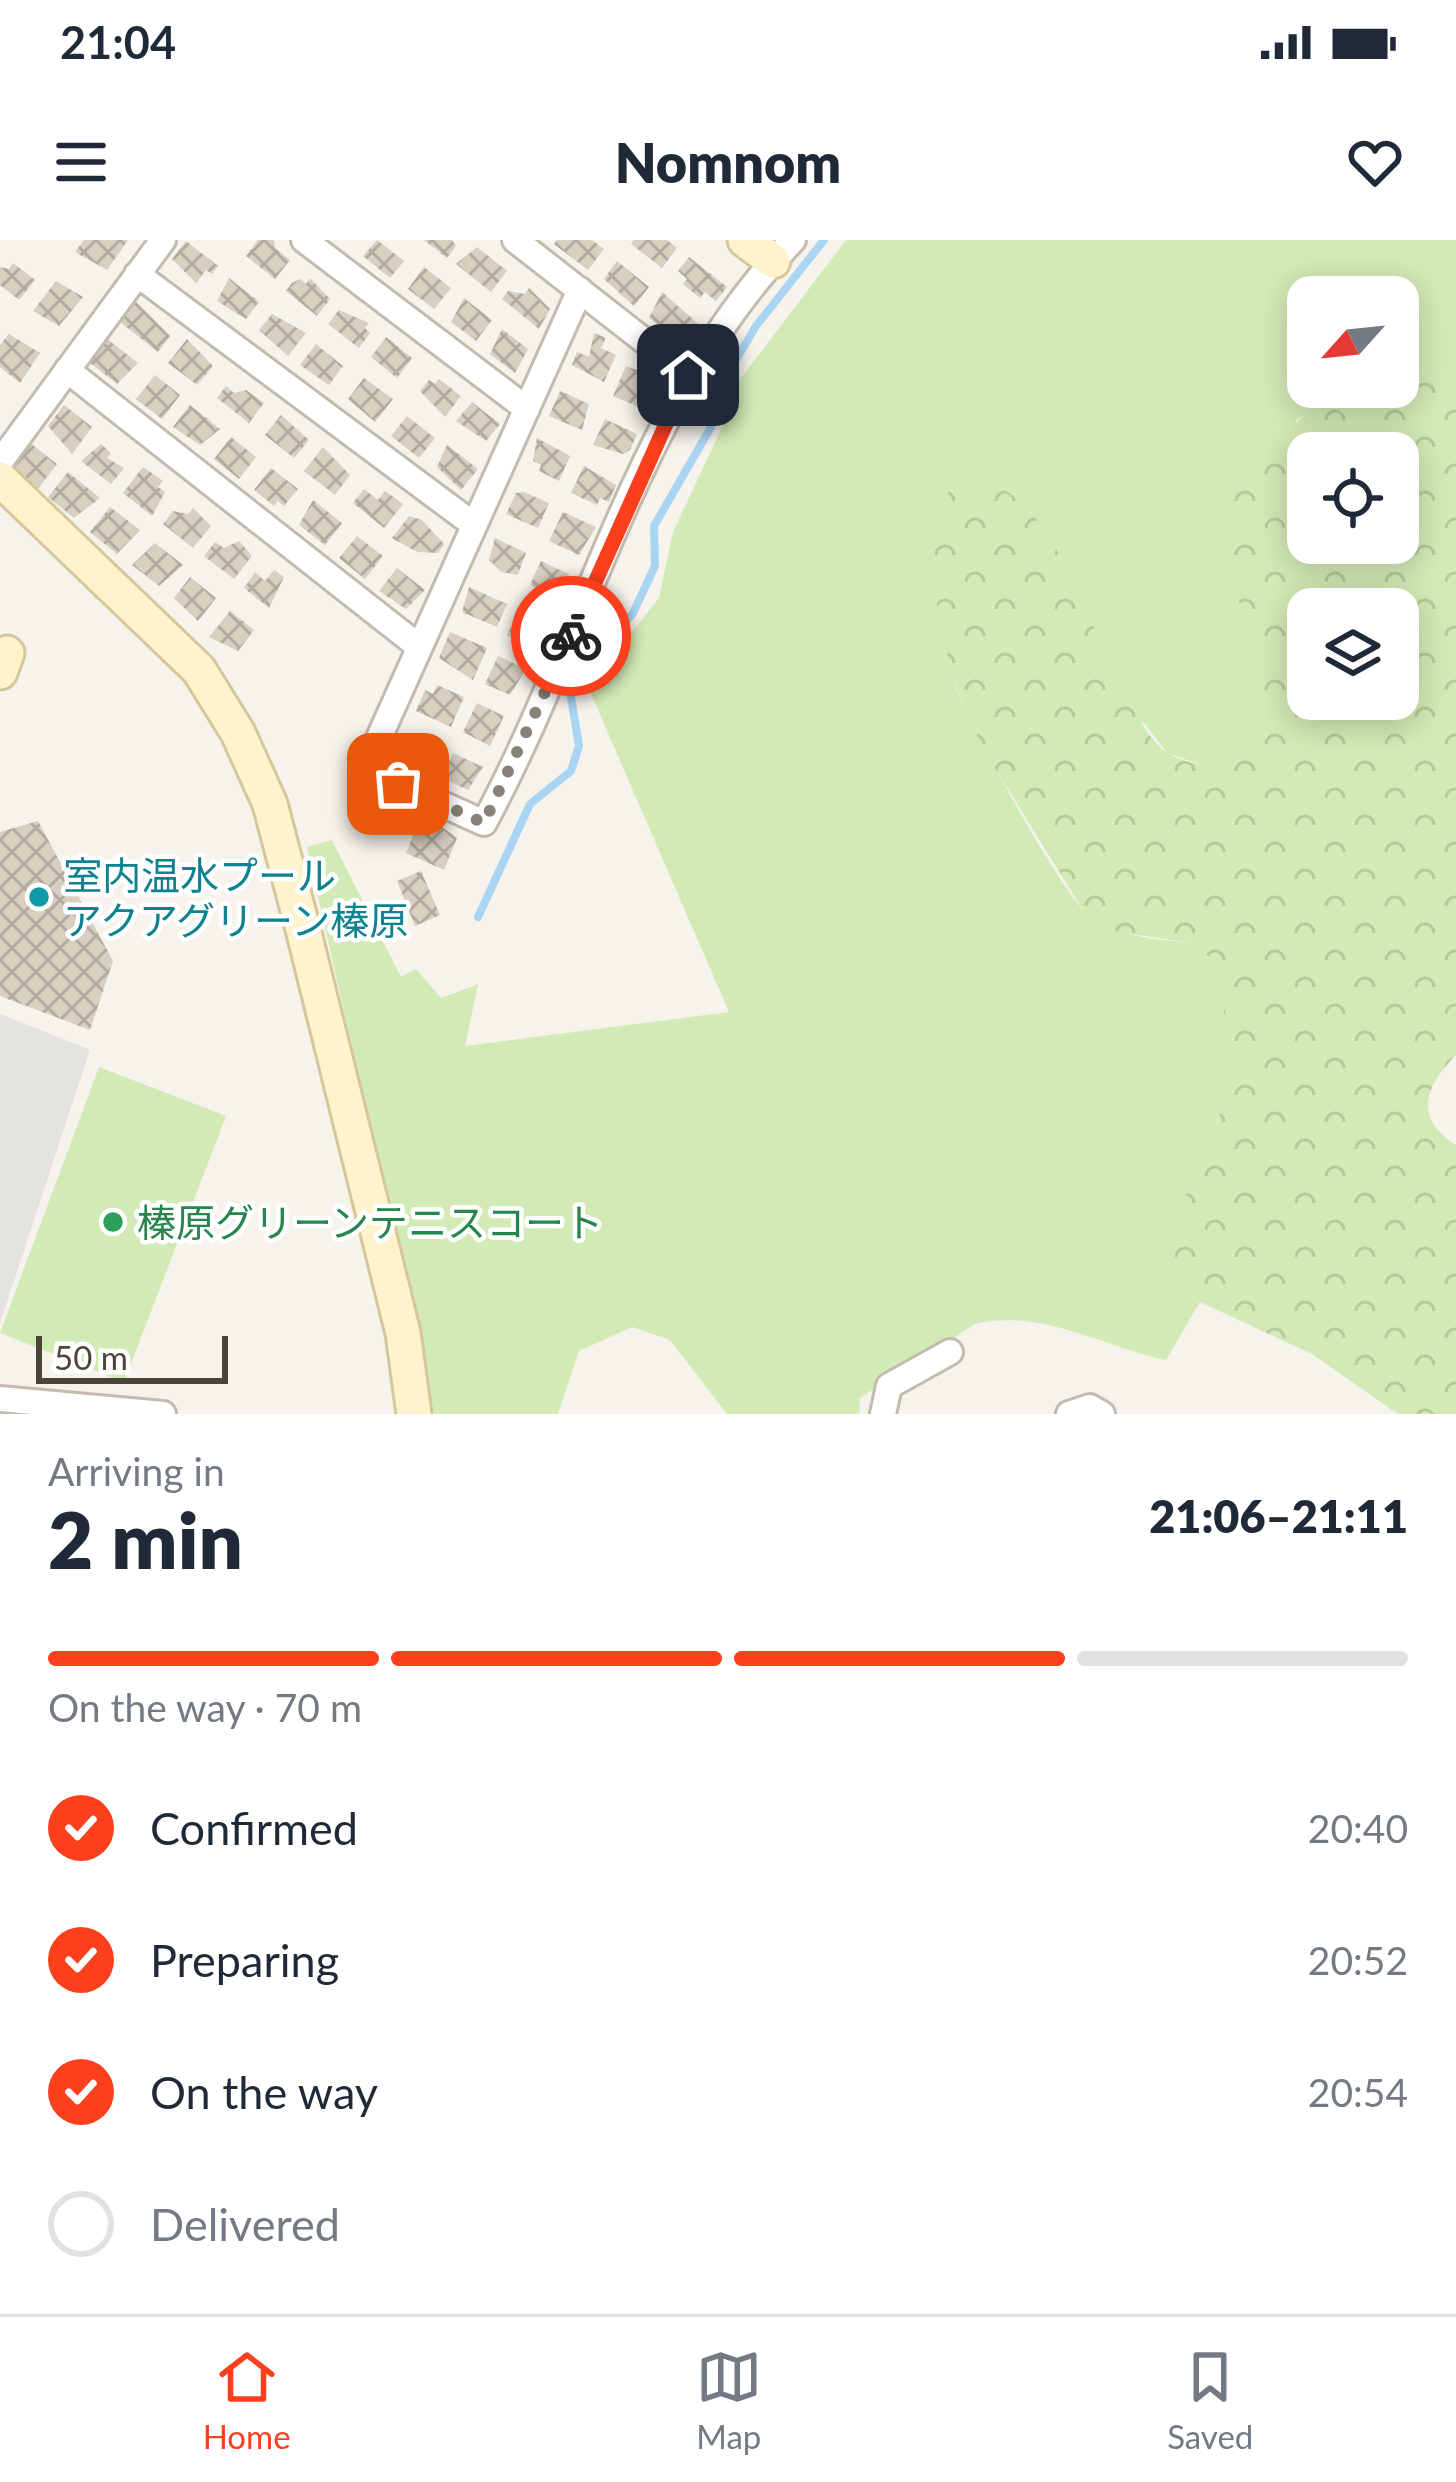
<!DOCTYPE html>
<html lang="en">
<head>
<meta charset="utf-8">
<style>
	body { margin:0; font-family:Lato,"Noto Sans JP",sans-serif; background:#f2f2f3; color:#1f2937; height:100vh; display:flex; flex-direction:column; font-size:45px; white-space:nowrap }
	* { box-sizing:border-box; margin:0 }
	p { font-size:39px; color:#747a83 }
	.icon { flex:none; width:66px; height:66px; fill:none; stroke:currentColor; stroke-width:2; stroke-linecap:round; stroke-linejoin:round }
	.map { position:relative; height:1174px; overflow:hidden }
	.panel { display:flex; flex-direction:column; background:#fff; flex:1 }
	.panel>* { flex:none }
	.needle { width:78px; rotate:243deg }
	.controls { position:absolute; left:1287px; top:36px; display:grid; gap:24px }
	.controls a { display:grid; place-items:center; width:132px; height:132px; border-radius:24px; background:#fff; box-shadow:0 6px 30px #0003; font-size:60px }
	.scale { position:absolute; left:36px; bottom:30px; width:192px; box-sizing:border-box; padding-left:12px; border:6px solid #4b4439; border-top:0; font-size:33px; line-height:42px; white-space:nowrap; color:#4b4439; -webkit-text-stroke:9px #fff; paint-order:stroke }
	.pin { position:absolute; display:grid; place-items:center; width:102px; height:102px; color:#fff; margin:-51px; border-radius:24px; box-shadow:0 6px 18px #0006 }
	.courier { position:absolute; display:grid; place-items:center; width:120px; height:120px; margin:-60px; border:9px solid #fc3f1d; border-radius:50%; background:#fff; color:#222; box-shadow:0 3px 15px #0007 }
	.summary em { font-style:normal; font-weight:800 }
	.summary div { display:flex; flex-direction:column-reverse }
	.summary { display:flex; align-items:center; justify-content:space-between; height:204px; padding:0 48px }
	h1 { font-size:78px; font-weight:800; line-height:90px }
	.bar { display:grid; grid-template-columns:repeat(4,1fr); gap:18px 12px; align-content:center; height:144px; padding:0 48px }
	.bar i { height:15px; border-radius:9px; background:#e0e1e3 }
	.bar .current { background:#fc3f1d }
	.bar p { grid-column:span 4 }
	ol { padding:0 48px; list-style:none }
	li { display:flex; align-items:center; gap:36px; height:132px }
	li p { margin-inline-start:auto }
	li .icon { padding:12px; border-radius:50%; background:#fc3f1d; color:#fff; stroke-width:4 }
	li:last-child { color:#747a83 }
	li i { width:66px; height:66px; border:6px solid #e0e1e3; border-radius:50% }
	.status { display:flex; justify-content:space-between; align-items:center; height:84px; padding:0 60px; background:#fff; direction:ltr }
	.status svg { height:33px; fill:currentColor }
	header { display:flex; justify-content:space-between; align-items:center; height:156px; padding:0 48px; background:#fff; font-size:54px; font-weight:800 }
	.dock { display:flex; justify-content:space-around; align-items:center; height:168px; border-top:3px solid #e0e1e3; background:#fff; font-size:33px; color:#747a83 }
	.dock a { display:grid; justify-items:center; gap:6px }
	.dock .current { color:#fc3f1d }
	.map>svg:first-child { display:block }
	.green { fill:#d2eab5 }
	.forest { fill:url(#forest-crowns); fill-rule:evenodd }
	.parking { fill:#e5e3e0 }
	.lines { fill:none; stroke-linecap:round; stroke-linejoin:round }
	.stream { stroke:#a9d4f2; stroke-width:8 }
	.building { fill:url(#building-cross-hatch) }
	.street-casing { stroke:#c2bbae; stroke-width:30 }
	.secondary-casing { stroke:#d6c79b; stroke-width:39 }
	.street { stroke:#fff; stroke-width:24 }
	.secondary { stroke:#fff3cd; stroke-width:33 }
	.done { stroke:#878178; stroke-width:12; stroke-dasharray:0 21.6 }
	.route { stroke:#fc3f1d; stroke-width:15 }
	.culture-dot { fill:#0f9aa8; stroke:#fff; stroke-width:4.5 }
	.leisure-dot { fill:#2e9e5b; stroke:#fff; stroke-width:4.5 }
	.labels { text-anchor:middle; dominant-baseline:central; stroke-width:9; stroke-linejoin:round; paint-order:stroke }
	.culture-label { font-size:39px; fill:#0d838f; stroke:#fff; text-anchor:start }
	.leisure-label { font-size:39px; fill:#27864d; stroke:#fff; text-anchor:start }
</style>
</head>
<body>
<div class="status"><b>21:04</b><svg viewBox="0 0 49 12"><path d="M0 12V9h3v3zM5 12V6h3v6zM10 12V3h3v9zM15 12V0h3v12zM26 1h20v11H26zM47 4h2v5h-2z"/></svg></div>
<header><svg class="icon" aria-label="menu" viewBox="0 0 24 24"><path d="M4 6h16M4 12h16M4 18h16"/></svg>Nomnom<svg class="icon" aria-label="heart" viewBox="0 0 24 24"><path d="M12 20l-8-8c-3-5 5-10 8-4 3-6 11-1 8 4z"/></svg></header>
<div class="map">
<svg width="1456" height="1174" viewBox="0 0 1456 1174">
	<defs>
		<pattern id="forest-crowns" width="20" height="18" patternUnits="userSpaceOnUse" patternTransform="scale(3)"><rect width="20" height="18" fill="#d2eab5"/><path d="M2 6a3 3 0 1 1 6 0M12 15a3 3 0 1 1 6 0" fill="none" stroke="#b6ca9c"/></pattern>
		<pattern id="building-cross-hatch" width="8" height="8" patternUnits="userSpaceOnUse" patternTransform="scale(3)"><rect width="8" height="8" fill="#d8cfc1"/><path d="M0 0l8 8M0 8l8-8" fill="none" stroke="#b1aa9e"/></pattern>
	</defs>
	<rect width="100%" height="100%" fill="#f6f3ec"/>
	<path class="green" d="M846,0H1456V132L1398,128V57H1308V147H1360L1296,180L1263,437L1268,479L1241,509L1204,526L1167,513L1144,483L952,437C966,478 1061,656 1091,677C1122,699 1162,699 1198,704L1221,733L1227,812L1224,858L1204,931L1180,962L1170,1037L1200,1062L1166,1120C1104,1107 1041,1068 975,1084L860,1158L859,1174H727L670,1100L632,1087L579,1111L558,1174H434L307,607L332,600L401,737L416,729L441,758L478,744L465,806L729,772L588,447L659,358L673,292L724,183L735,146Z
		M99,827L226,876L124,1142L0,1093Z"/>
	<path class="forest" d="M1401,126L1456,132V815C1426,845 1412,877 1456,905V1174H1398L1312,1114L1200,1062L1170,1037L1167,998L1180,962L1204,931L1224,858L1227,812L1221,733L1198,704L1118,692L1086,675L982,507L952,437L929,325L948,252C959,250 974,244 985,245C1067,250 1108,474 1169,514C1179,520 1193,523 1204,526L1241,509L1268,479C1262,423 1217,316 1227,269C1232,245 1260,220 1276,202C1308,166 1350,147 1398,147ZM1308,213H1398V303H1308ZM1308,369H1398V459H1308Z"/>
	<path class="parking" d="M0,774L90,810L0,1083Z"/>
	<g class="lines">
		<path class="stream" d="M478,677L530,564L571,531L579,506L569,445L633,373L655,326L654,286L711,187L717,152L756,86L824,0"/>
	</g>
	<path class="building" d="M84,0H128L107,30L75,12Z
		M258,0H274L275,8L290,20L275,39L246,16Z
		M377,0L404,21L390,38L363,16Z
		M424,0H452L456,6L447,18Z
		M557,0H592L604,9L588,30L554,4Z
		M634,0H667L677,8L662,28L631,4Z
		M186,1L218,26L212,34L206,30L196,43L172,19Z
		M477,7L507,31L491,52L456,24Z
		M689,17L727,47L716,61L705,52L700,58L683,44L687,39L678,31Z
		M617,21L649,47L634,66L604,39Z
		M13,23L35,40L19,60L0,45V27L9,29Z
		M424,27L451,48L434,69L408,49Z
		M229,38L259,62L246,79L217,61Z
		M310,38L330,59L317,76L286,51L292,43L300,39L306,44Z
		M56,41L83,57L59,86L33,71Z
		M529,48L550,69L539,89L502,59L508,51L525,54Z
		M662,52L702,87L683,104L649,78Z
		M464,58L492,80L476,101L451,82Z
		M136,62L170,96L158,112L120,82Z
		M339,70L369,83L365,88L370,93L359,108L328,84Z
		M272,74L306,93L288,116L259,90Z
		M502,89L528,109L515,133L490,114Z
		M594,93L606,98L601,108L616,115L604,142L572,125L577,112L589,117Z
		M9,94L40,113L20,143L0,127V105Z
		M102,95L138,123L117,144L89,122Z
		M386,97L412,118L397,138L371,117Z
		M187,99L213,126L197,145L168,123Z
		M316,104L343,126L329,145L300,125Z
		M626,126L644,133L640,143L655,150L646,170L613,156Z
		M155,135L180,155L162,179L136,159Z
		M364,138L393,159L375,182L348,159Z
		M439,139L461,156L445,177L420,151L429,140L435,144Z
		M226,146L234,153L246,150L264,163L249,183L217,158Z
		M560,151L589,164L582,190L549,176Z
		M472,162L500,184L486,201L456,181Z
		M64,165L92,187L72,214L48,186Z
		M190,165L220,189L200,205L173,187Z
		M281,175L309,200L294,218L265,195Z
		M407,176L435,198L419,218L391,196Z
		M605,179L637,194L630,210L623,214L593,205Z
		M231,197L256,217L239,239L214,219Z
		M537,198L570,216L559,241L539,231L541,225L533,221Z
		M26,200L57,224L37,250L8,228Z
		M101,204L111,213L107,218L124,228L111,244L81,221Z
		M447,205L478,229L461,250L437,227Z
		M323,207L350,235L335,255L304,231Z
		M584,226L616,245L609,262L600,258L597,265L571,253Z
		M143,227L163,241L158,247L165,252L152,276L123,253Z
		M271,228L298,249L284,266L278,261L274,266L254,250Z
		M68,232L100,258L74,278L48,257Z
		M364,249L378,260L385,251L403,264L384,288L353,263Z
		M524,252L549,263L538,288L506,274L516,253Z
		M313,260L342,283L325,305L299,285Z
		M110,267L140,290L117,314L90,292Z
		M193,268L211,286L193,308L163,284L173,271L188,274Z
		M563,272L596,287L579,315L549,301Z
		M409,276L422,280L444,304L438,313L417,312L392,298Z
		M357,296L383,316L365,339L339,318Z
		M495,298L526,313L518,335L502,332L489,320Z
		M239,301L252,316L234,339L204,316L215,302L224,308Z
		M155,303L183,325L159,346L132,325Z
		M541,321L569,334L561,362L530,345Z
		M397,328L425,350L406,369L379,351Z
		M274,330L284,337L269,368L244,348L255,332L265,341Z
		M190,337L216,358L198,381L174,358Z
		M469,347L507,364L497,387L462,372Z
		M519,369L549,382L535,404L507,396Z
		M230,371L254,390L238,411L209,397Z
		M450,392L487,408L473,440L439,418Z
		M498,416L526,429L510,455L485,444Z
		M437,445L464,457L451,487L416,471L425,450L433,454Z
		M477,463L504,476L490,506L463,492Z
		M406,493L440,509L428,536L398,522Z
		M453,513L483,527L468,550L442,538Z
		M38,581L113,721L90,790L0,756V592Z
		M434,581L457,598L444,630L406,613L419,582L431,587Z
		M421,631L440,675L415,686L397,641Z"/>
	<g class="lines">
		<defs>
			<path id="street" d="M304,0L527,169
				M515,0L688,135
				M137,34L474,285
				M580,50L365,529L484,583C588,390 638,160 793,0
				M67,130L418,406
				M0,222L163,0
				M0,1159L163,1174
				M883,1174L889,1146L950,1112
				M1069,1174L1090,1167L1102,1174"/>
			<path id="secondary" d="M745,0L773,21
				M0,239L199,430L238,493L270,564L305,697L403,1093L414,1174
				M0,432L7,413"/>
		</defs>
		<use href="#street" class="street-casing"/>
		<use href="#secondary" class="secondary-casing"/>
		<use href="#street" class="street"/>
		<use href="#secondary" class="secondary"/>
	</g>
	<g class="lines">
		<path class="done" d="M398,544L484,583L571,396"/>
		<path class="route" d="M571,396L688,135"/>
	</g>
	<circle class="culture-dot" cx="39" cy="657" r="12"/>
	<circle class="leisure-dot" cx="113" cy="982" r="12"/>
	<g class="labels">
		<g class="culture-label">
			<text x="63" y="635">室内温水プール<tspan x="63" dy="45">アクアグリーン榛原</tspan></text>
		</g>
		<g class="leisure-label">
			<text x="137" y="982">榛原グリーンテニスコート</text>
		</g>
	</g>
</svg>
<div class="controls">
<a><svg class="needle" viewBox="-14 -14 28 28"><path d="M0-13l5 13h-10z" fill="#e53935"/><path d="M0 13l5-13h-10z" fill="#747a83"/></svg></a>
<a><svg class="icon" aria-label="locate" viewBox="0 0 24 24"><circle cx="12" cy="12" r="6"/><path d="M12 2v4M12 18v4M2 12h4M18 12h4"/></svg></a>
<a><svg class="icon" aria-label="layers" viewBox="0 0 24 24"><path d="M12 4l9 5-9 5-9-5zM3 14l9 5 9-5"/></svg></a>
</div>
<div class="scale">50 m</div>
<div class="pin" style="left:398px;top:544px;background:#ea580c"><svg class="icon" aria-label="bag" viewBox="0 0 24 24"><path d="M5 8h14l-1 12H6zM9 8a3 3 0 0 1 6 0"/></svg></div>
<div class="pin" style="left:688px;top:135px;background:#1f2937"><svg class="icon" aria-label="home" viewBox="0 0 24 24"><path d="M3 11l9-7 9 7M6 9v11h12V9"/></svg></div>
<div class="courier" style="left:571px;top:396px"><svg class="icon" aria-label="bike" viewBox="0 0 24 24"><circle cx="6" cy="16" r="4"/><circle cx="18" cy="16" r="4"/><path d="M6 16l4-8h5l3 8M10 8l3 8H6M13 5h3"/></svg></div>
</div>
<section class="panel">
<div class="summary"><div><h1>2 min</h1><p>Arriving in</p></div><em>21:06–21:11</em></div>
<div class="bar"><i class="current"></i><i class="current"></i><i class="current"></i><i></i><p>On the way · 70 m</p></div>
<ol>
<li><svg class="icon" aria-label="check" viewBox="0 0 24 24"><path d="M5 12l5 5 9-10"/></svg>Confirmed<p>20:40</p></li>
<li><svg class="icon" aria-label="check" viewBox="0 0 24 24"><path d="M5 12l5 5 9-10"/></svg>Preparing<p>20:52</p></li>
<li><svg class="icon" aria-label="check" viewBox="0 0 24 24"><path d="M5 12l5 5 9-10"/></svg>On the way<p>20:54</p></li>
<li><i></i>Delivered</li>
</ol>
</section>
<nav class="dock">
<a class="current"><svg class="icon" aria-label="home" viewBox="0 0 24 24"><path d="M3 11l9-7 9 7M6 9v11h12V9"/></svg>Home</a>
<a><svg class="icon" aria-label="map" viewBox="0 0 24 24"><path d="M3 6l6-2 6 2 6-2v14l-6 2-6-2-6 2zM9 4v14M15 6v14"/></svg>Map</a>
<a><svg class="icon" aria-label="saved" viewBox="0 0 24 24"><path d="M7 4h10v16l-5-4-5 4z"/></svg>Saved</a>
</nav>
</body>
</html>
